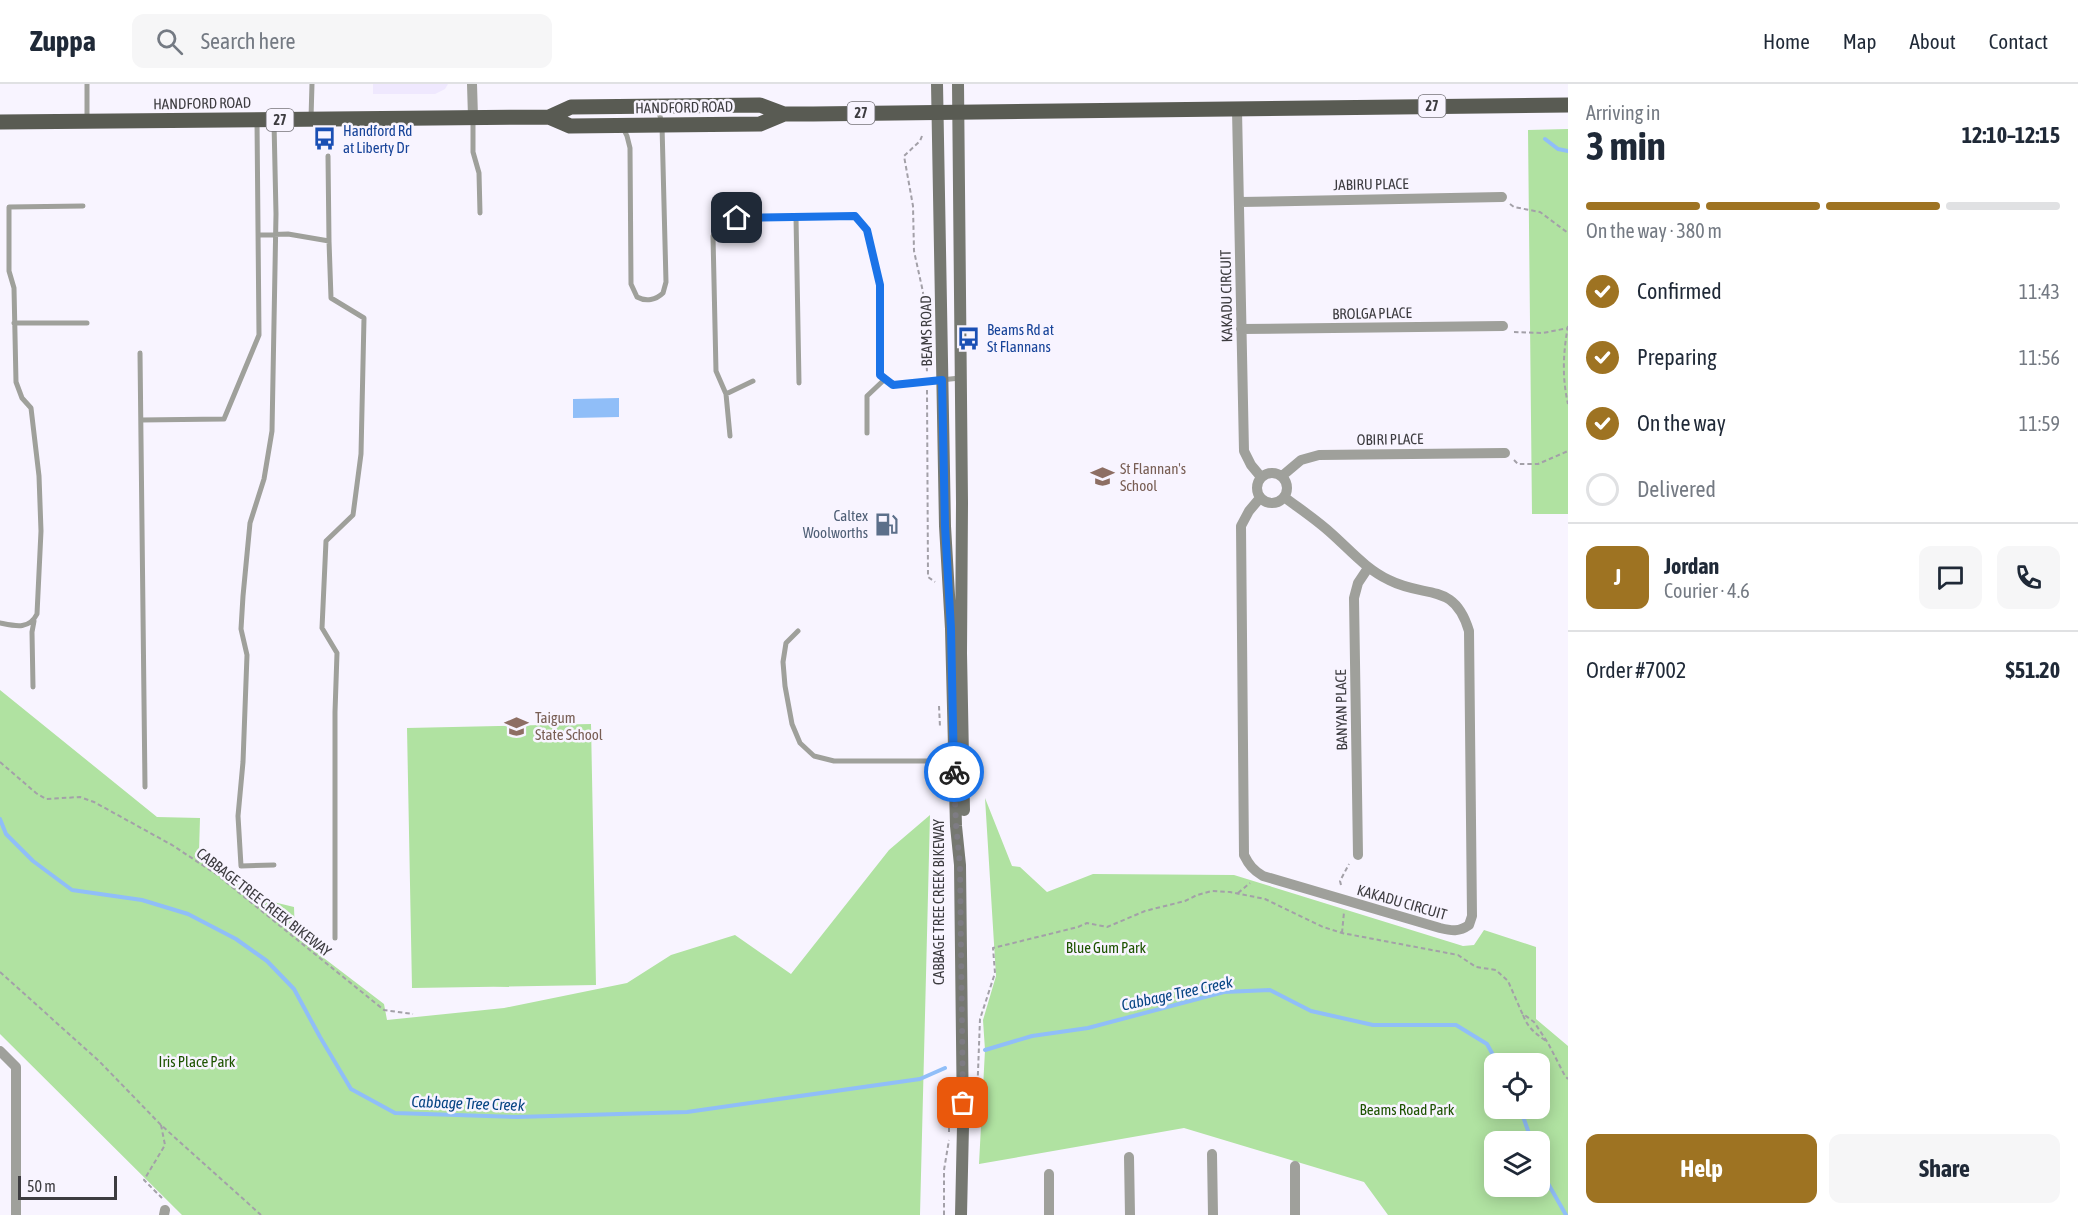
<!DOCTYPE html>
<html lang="en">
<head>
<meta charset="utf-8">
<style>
	body { margin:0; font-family:"Asap Condensed",sans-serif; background:#f6f6f7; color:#1f2937; height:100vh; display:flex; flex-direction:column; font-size:22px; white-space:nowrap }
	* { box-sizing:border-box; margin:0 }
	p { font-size:20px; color:#747a83 }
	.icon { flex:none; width:33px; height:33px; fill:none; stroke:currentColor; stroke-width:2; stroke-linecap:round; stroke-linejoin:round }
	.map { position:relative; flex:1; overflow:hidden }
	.side { display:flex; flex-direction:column; background:#fff; width:510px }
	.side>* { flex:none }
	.fabs { position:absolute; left:1484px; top:969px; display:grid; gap:12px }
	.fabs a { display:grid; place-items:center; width:66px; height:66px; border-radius:12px; background:#fff; box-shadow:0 3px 15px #0003; font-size:30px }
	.scale { position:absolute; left:18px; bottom:15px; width:99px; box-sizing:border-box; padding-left:6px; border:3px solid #3d3c40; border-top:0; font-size:16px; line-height:21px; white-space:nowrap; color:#3d3c40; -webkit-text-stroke:4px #f8f4ff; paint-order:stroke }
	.pin { position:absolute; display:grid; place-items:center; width:51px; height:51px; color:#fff; margin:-26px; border-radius:12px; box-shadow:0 3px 9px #0006 }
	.courier { position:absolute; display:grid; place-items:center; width:60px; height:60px; margin:-30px; border:4px solid #1a73e8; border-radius:50%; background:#fff; color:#222; box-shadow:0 2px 8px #0007 }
	.headline em { font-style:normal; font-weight:700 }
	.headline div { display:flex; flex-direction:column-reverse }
	.headline { display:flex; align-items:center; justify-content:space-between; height:102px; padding:0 18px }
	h1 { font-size:39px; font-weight:700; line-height:45px }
	.bar { display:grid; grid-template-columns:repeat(4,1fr); gap:9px 6px; align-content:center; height:72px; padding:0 18px }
	.bar i { height:8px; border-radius:4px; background:#e0e1e3 }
	.bar .selected { background:#9e7322 }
	.bar p { grid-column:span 4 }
	.line { display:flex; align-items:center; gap:15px; padding:0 18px; border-top:2px solid #e0e1e3 }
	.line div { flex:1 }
	.round { display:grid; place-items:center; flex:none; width:63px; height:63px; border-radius:12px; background:#f6f6f7 }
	ol { padding:0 18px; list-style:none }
	li { display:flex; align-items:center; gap:18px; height:66px }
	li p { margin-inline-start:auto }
	li .icon { padding:6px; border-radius:50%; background:#9e7322; color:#fff; stroke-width:4 }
	li:last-child { color:#747a83 }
	li i { width:33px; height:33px; border:3px solid #e0e1e3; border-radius:50% }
	.cta { display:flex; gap:12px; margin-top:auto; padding:12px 18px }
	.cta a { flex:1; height:69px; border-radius:12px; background:#9e7322; color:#fff; font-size:24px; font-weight:700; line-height:69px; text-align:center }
	.cta a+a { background:#f6f6f7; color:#1f2937 }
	header { display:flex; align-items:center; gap:36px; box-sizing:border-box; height:84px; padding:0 30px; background:#fff; border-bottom:2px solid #e0e1e3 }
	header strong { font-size:28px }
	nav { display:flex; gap:33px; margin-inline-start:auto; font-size:21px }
	.search { width:420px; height:54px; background:#f6f6f7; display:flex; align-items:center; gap:15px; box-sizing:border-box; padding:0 21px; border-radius:12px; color:#747a83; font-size:22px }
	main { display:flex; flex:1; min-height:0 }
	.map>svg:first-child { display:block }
	.commercial { fill:#efe8fe }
	.green { fill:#b0e2a1; fill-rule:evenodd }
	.water { fill:#90bef8 }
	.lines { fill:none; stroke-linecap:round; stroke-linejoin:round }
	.stream { stroke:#90bef8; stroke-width:4 }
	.path { stroke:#a3a0a8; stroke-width:2; stroke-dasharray:4.5 3; stroke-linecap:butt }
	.lane { stroke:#9fa09b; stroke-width:5 }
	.street { stroke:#9fa09b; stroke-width:10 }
	.secondary { stroke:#767871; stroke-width:12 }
	.primary { stroke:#595b53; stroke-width:15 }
	.done { stroke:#7e7c83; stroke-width:6; stroke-dasharray:0 10.8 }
	.route { stroke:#1a73e8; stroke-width:8 }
	.labels { text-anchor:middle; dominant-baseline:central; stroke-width:5; stroke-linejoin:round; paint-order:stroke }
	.shield { fill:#f8f4ff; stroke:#757379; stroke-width:1.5 }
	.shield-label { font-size:14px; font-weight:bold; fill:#3d3c40 }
	.street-label { font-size:15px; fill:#3d3c40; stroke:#f8f4ff }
	.transit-label { font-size:15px; fill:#164399; stroke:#f8f4ff; text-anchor:start }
	.education-label { font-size:15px; fill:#785e54; stroke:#f8f4ff; text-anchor:start }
	.service-label { font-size:15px; fill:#4e5e75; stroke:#f8f4ff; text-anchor:end }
	.park-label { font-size:15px; fill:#1d5301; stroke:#f8f4ff }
	.water-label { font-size:16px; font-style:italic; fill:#064483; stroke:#f8f4ff }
</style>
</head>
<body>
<header>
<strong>Zuppa</strong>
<div class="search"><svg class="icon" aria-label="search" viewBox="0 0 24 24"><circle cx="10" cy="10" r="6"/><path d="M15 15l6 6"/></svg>Search here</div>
<nav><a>Home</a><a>Map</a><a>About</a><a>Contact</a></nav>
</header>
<main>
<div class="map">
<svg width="1568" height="1131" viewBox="0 0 1568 1131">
	<rect width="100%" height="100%" fill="#f8f4ff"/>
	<path class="commercial" d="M373,0H448L445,5L435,10H373Z"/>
	<path class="green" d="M1568,45V430H1532L1528,46Z
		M0,606L157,733L200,734L199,768L253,813L294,823L295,852L384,920L387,936L504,924L627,899L671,871L735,851L791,890L889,766L930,731L920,1131H182L0,950Z
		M591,640L596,901L412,904L407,644Z
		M985,714L1012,782L1020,783L1047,808L1093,790L1234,791L1463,862L1474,861L1484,846L1536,863V935L1568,962V1131H1388L1364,1098L1184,1044L979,1080L985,966L983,936L996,892ZM1494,980H1539V1024H1494ZM1494,1058H1539V1102H1494Z"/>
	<path class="water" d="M619,314V333L573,334V315Z"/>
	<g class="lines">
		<path class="stream" d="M1545,55L1558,65L1568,67
			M0,735L6,750L33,777L72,806L142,816L188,830L236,855L267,877L294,905L320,953L351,1005L395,1029L517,1033L687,1028L920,995L945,984
			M985,966L1032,952L1088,944L1224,908L1270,906L1311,927L1373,941H1456L1487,960L1498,980
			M1520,1024L1532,1058
			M1539,1077L1546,1096L1566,1131"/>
		<path class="path" d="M922,52L920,57L904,72L913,122L914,167L923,208L927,288
			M1510,120L1514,123L1540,128L1568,149
			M1568,242C1563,269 1562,294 1568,320
			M1514,248L1543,249L1568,244
			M927,306L928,493L935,498
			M1514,376L1518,380H1538L1568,367
			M939,622L940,643
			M0,678L36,709L46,715L80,713L94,718L172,761L216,790L384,926L413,930
			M1341,801L1340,797L1349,780
			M1238,809L1250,799
			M1342,849L1344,828
			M0,888L99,977L161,1041L261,1131
			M1523,931C1528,944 1535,949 1546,957
			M977,1014L980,935L995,889L993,864L1078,843L1087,839L1107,843L1145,827L1185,817L1197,811L1212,807L1230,808L1265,815L1323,843L1342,849L1458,871L1476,883L1496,886L1508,897L1522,929L1534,938L1548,959L1565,992L1568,995
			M161,1041L165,1061L144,1096L162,1114
			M949,1048V1035
			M944,1131V1086L949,1056"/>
		<path class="lane" d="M87,0V36
			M311,34L312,0
			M473,35V68L479,89L480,129
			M623,44L627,52L630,64L631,200L637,213C646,218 656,216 663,209L666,198L662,41L658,23
			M328,72L329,157
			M796,133L799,299
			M259,151L288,150L329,157L331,214L364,234L361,370L353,431L326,457L322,544L337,569L335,628V854
			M14,239H87
			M140,269L145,703
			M726,310L753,297
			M141,336L224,335L259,251L257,37
			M867,349V312L885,295
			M730,352L726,310L716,287L713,152L721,139L737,134L855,132L867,146L880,201V291L893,301L960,294
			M0,539C15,542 29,546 37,530L41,447L39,392L31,324L22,314L16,298L14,204L9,187V123L83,122
			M798,547L786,559L783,578L785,602L792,640L800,659L814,672L834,677H954
			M33,603L32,548L34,537
			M274,781L241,782L238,732L243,678L247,571L241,545L243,512L250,439L264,395L272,347L276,130L274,38"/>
		<path class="street" d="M472,0L473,33
			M1237,26L1244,367L1251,381L1261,393
			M1240,118L1502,113
			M1241,245L1503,242
			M1257 404a15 15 0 1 1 30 0a15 15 0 1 1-30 0Z
			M1282,392L1301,376L1319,371L1505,369
			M1260,414L1249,427L1241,442L1244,771C1249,781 1253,786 1263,792L1440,844C1452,847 1459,848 1469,841L1472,832L1469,547C1454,497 1426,515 1389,496C1366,485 1351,467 1332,450C1317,436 1300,425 1284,413
			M1358,771L1354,514L1358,499L1368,484
			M0,967L16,983V1131
			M1212,1070L1213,1131
			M1129,1073L1130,1131
			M1295,1082V1131
			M1049,1090V1131
			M164,1131L165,1126"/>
		<path class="secondary" d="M937,0L945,442L951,545L956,742L960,781L963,1042L961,1131
			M958,0L962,419L961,569L964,726"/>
		<path class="primary" d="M549,33L571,23L760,21L784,30
			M0,38L549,33L570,42L662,41L760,40L784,30H813L1568,21"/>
	</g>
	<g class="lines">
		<path class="done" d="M954,688L956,741L960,781L963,1019"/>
		<path class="route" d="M737,134L855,132L867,146L880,201V291L893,301L942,296L945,442L951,545L954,688"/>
	</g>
	<defs>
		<symbol id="bus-bare" viewBox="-9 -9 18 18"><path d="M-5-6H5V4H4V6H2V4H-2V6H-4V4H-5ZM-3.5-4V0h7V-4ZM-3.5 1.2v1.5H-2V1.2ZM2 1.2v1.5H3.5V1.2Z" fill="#1a4fb4" stroke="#f8f4ff" stroke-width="2.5" paint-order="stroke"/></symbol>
		<symbol id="school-bare" viewBox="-9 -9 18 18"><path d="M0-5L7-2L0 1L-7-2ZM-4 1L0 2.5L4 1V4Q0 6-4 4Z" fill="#8d6e63" stroke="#f8f4ff" stroke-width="2.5" paint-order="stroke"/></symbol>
		<symbol id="fuel-bare" viewBox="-9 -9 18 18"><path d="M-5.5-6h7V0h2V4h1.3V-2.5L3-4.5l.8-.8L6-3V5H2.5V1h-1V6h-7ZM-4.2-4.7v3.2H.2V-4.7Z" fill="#5c6f8a" stroke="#f8f4ff" stroke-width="2.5" paint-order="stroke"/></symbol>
	</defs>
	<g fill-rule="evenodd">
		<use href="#bus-bare" x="308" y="38" width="33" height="33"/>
		<use href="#bus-bare" x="952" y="238" width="33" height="33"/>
		<use href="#school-bare" x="1086" y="376" width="33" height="33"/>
		<use href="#fuel-bare" x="870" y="424" width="33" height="33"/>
		<use href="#school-bare" x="500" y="626" width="33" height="33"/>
	</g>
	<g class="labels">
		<g class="shield">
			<rect x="1418.5" y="11" width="27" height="22" rx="4.5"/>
			<rect x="847.5" y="18" width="27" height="22" rx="4.5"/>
			<rect x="266.5" y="25" width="27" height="22" rx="4.5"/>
		</g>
		<g class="shield-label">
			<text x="1432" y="22">27</text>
			<text x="861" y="29">27</text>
			<text x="280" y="36">27</text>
		</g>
		<g class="street-label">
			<text transform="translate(202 19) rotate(-1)">HANDFORD ROAD</text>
			<text transform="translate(684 23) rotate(-1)">HANDFORD ROAD</text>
			<text transform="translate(1371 100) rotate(-1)">JABIRU PLACE</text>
			<text transform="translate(1226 212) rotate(-91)">KAKADU CIRCUIT</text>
			<text transform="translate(1372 229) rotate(-1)">BROLGA PLACE</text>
			<text transform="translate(926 247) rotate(-91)">BEAMS ROAD</text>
			<text transform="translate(1390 355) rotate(-1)">OBIRI PLACE</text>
			<text transform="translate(1341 626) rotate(-91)">BANYAN PLACE</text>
			<text transform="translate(264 818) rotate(38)">CABBAGE TREE CREEK BIKEWAY</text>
			<text transform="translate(938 818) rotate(-90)">CABBAGE TREE CREEK BIKEWAY</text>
			<text transform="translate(1402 818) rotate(16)">KAKADU CIRCUIT</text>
		</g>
		<g class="transit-label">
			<text x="343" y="46">Handford Rd<tspan x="343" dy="17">at Liberty Dr</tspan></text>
			<text x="987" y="245">Beams Rd at<tspan x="987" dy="17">St Flannans</tspan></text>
		</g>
		<g class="education-label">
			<text x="1120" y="384">St Flannan's<tspan x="1120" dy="17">School</tspan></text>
			<text x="535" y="633">Taigum<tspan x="535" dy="17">State School</tspan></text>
		</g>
		<g class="service-label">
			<text x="868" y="431">Caltex<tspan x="868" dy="17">Woolworths</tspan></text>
		</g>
		<g class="park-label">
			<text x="1106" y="863">Blue Gum Park</text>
			<text x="197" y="977">Iris Place Park</text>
			<text x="1407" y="1025">Beams Road Park</text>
		</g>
		<g class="water-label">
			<text transform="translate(1177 909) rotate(-12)">Cabbage Tree Creek</text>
			<text transform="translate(468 1019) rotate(2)">Cabbage Tree Creek</text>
		</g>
	</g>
</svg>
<div class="fabs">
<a><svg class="icon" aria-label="locate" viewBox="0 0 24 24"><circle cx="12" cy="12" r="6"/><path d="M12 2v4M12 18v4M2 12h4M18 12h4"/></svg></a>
<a><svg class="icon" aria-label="layers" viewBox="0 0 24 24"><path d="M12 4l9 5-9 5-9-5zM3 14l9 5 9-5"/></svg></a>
</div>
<div class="scale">50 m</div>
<div class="pin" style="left:963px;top:1019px;background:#ea580c"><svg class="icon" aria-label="bag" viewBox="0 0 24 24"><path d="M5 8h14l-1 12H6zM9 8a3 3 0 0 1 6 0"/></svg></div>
<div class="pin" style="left:737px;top:134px;background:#1f2937"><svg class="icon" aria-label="home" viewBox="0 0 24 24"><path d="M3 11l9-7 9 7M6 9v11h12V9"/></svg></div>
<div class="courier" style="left:954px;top:688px"><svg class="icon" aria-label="bike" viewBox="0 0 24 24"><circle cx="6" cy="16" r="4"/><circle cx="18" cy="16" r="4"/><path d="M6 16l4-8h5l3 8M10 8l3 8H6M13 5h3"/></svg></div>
</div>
<section class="side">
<div class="headline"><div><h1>3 min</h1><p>Arriving in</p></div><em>12:10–12:15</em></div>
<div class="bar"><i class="selected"></i><i class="selected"></i><i class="selected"></i><i></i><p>On the way · 380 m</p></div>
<ol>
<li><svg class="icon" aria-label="check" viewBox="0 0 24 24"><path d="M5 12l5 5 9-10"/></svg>Confirmed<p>11:43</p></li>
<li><svg class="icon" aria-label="check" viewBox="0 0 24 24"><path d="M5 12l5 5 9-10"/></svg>Preparing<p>11:56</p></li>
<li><svg class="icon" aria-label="check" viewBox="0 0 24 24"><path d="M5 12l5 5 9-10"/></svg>On the way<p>11:59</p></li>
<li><i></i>Delivered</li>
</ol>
<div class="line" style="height:108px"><b class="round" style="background:#9e7322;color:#fff">J</b><div><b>Jordan</b><p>Courier · 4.6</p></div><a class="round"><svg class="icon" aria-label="chat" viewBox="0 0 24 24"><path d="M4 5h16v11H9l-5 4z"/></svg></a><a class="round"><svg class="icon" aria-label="phone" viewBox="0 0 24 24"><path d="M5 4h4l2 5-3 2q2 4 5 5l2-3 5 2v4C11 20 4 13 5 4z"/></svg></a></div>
<div class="line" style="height:78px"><div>Order #7002</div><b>$51.20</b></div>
<div class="cta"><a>Help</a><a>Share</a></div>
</section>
</main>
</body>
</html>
